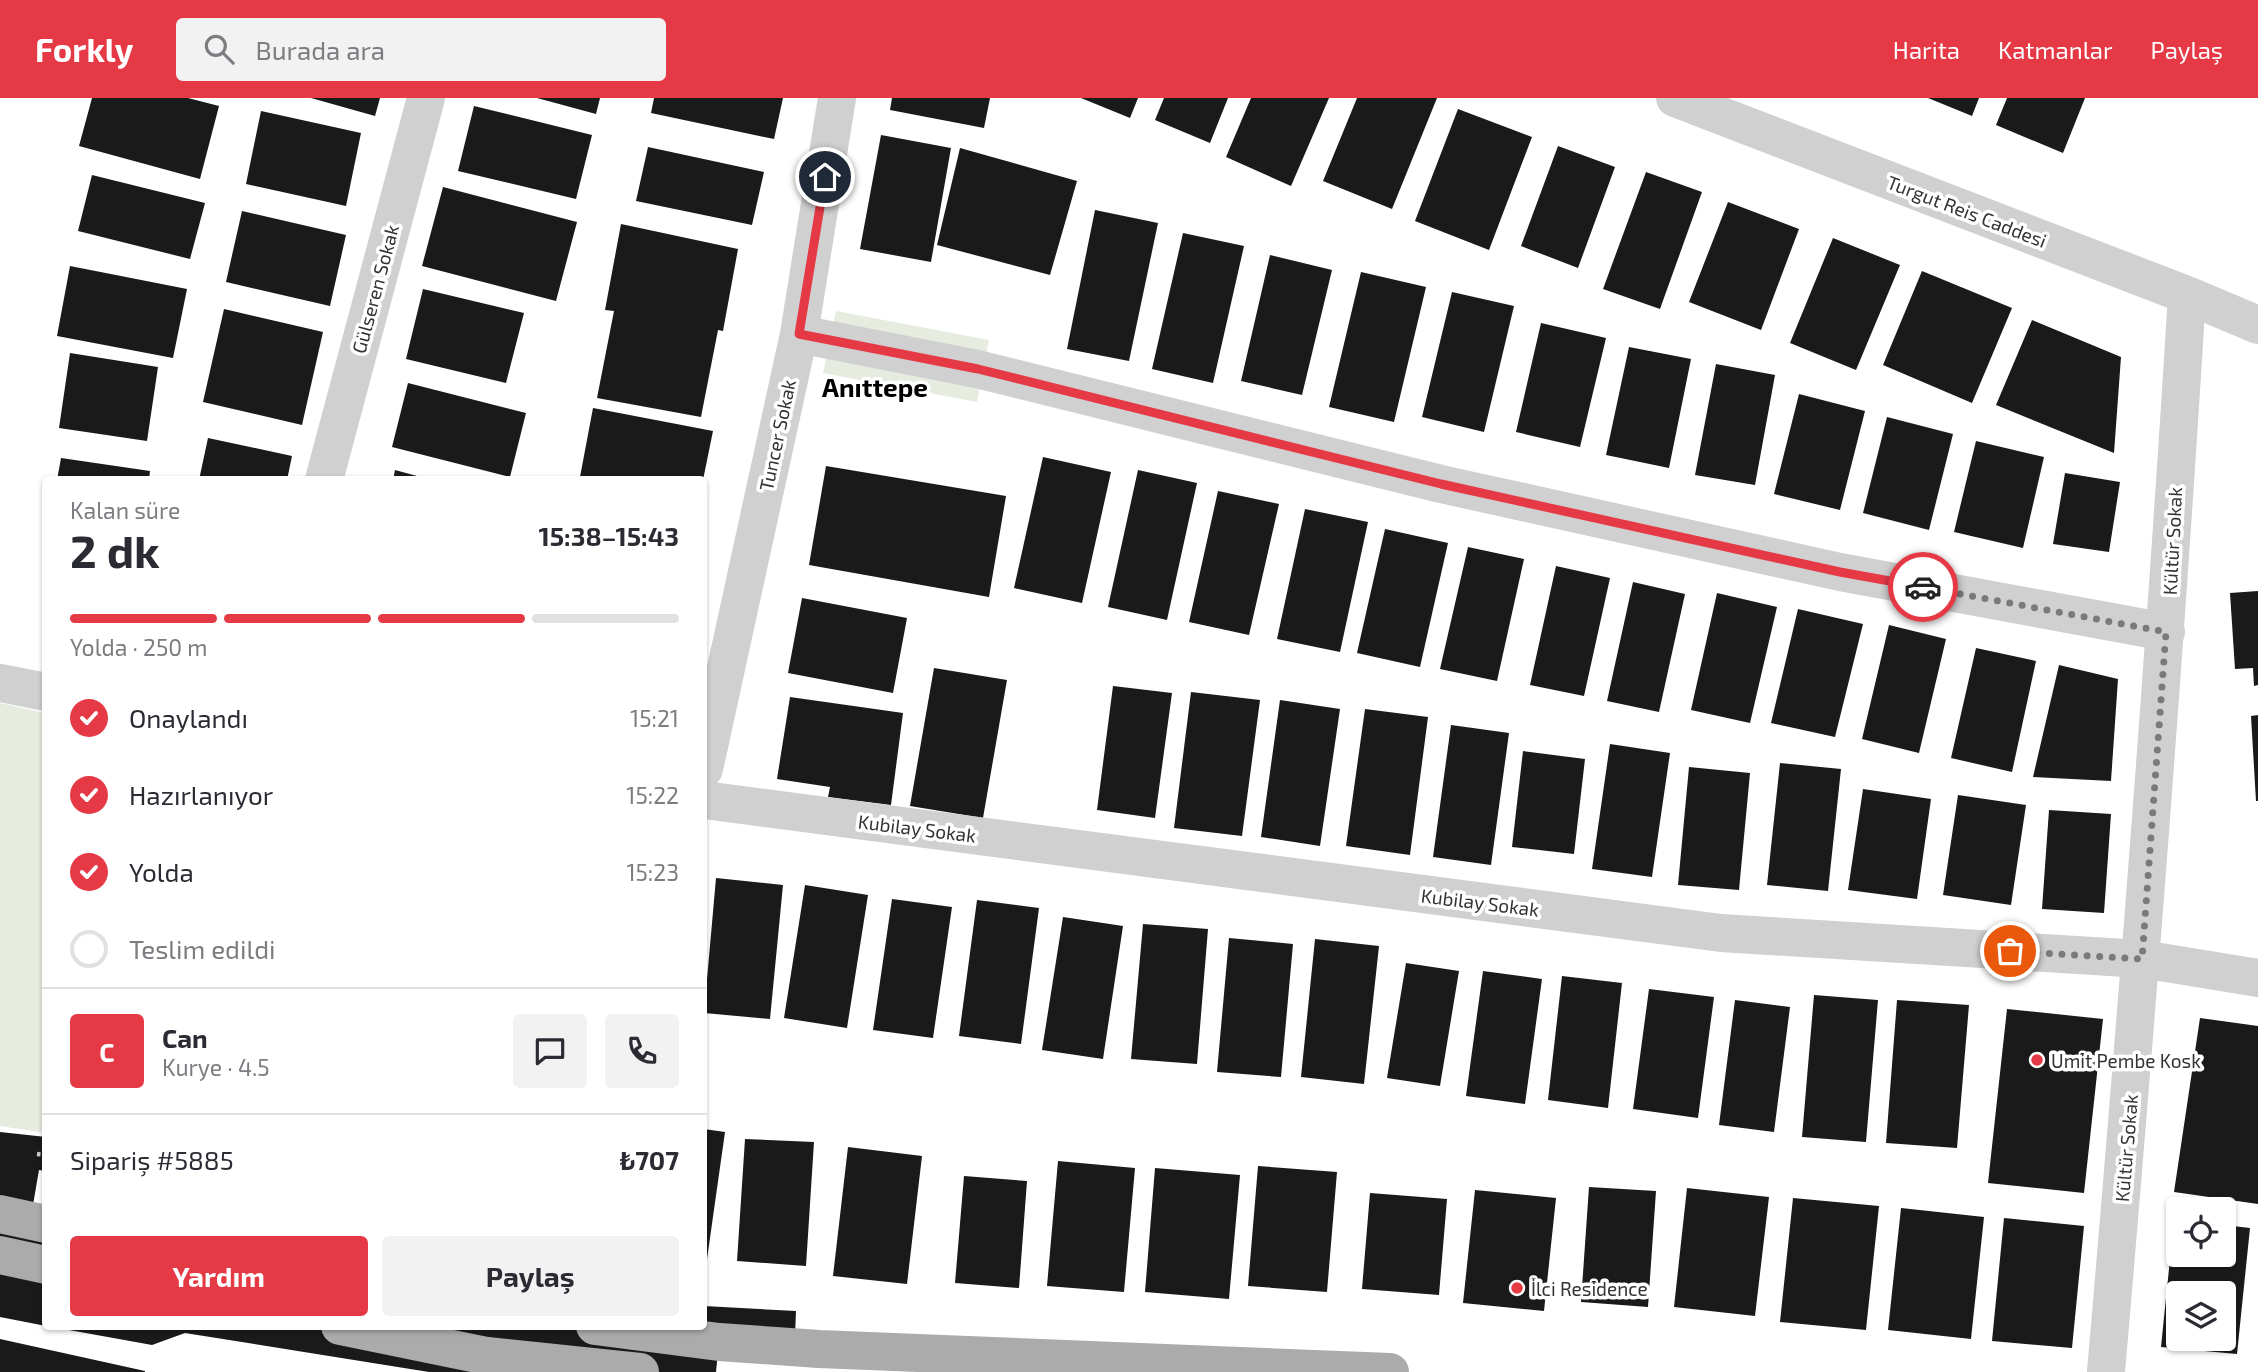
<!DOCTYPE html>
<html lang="tr">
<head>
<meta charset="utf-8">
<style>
	body { margin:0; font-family:"Exo 2",sans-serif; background:#f2f2f3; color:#2b2b33; height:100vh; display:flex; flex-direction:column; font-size:26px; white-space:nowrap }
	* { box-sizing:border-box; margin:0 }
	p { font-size:23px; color:#7c7c81 }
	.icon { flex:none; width:38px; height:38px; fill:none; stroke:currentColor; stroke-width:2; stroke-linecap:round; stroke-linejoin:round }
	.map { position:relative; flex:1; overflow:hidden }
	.side { position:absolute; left:42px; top:378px; width:665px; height:854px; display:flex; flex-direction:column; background:#fff; border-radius:7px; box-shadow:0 2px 5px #0004 }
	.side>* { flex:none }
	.tools { position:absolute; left:2166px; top:1099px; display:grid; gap:14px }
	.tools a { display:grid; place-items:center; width:70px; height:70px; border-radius:7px; background:#fff; box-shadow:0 2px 5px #0004; font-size:35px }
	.pin { position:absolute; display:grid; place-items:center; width:60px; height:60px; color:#fff; margin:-30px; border:4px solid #fff; border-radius:50%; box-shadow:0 2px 7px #0007 }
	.courier { position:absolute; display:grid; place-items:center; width:70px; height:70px; margin:-35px; border:5px solid #e63946; border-radius:50%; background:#fff; color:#222; box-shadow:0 2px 9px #0007 }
	.overview em { font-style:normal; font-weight:700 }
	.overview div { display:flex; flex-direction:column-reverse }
	.overview { display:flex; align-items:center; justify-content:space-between; height:119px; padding:0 28px }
	h1 { font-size:46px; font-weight:700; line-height:52px }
	.bar { display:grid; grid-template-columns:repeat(4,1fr); gap:10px 7px; align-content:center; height:84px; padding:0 28px }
	.bar i { height:9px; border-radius:5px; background:#e1e1e2 }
	.bar .on { background:#e63946 }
	.bar p { grid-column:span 4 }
	.line { display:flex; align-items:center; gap:18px; padding:0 28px; border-top:2px solid #e1e1e2 }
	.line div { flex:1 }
	.round { display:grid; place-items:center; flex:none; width:74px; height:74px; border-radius:7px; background:#f2f2f3 }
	ol { padding:0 28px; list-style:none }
	li { display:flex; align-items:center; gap:21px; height:77px }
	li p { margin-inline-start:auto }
	li .icon { padding:7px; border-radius:50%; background:#e63946; color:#fff; stroke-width:4 }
	li:last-child { color:#7c7c81 }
	li i { width:38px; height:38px; border:4px solid #e1e1e2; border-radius:50% }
	.button { display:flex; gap:14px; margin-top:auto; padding:14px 28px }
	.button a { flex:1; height:80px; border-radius:7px; background:#e63946; color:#fff; font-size:28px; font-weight:700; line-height:80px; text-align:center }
	.button a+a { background:#f2f2f3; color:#2b2b33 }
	header { display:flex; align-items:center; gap:42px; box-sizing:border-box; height:98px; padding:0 35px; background:#e63946; color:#fff }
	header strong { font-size:33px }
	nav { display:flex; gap:38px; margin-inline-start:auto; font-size:24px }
	.search { width:490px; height:63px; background:#f2f2f3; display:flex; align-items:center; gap:18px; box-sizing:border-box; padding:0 24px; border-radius:7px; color:#7c7c81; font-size:26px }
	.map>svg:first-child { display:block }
	.green { fill:#e6ecdf }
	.building { fill:#1a1a1a; fill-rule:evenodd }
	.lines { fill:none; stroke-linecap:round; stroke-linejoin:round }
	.path { stroke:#cdcdcd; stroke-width:4.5; stroke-dasharray:3.5 3.5; stroke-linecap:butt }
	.minor { stroke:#d0d0d0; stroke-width:38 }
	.major { stroke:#ababab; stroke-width:38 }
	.done { stroke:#7a7a7a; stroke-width:7; stroke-dasharray:0 12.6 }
	.route { stroke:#e63946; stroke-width:9 }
	.poi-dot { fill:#e63946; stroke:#fff; stroke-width:2.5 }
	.labels { text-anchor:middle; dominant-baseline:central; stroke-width:7; stroke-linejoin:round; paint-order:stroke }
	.street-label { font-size:19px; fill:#333; stroke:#fff }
	.poi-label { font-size:19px; fill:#333; stroke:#fff; text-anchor:start }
	.district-label { font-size:26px; font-weight:bold; fill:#000; stroke:#fff }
</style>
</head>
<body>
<header>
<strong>Forkly</strong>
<div class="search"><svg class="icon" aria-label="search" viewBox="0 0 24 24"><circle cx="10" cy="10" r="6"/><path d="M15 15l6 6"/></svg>Burada ara</div>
<nav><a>Harita</a><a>Katmanlar</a><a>Paylaş</a></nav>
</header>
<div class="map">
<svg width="2258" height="1274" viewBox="0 0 2258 1274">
	<rect width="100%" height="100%" fill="#fff"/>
	<path class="green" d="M836,213L989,242L977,304L823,275Z
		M0,605L45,615V1035L0,1028Z"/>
	<path class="building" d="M92,0H188L219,8L200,81L79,48Z
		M311,0H380L375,18Z
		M537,0H600L596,16Z
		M654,0H783L774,41L651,15Z
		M892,0H990L984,30L890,12Z
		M1081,0H1138L1130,20Z
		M1164,0H1228L1210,45L1155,22Z
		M1251,0H1329L1291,88L1226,59Z
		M1357,0H1437L1392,111L1323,83Z
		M1928,0H1979L1972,18Z
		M2007,0H2085L2063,55L1996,27Z
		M474,8L592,37L576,101L458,73Z
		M1458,11L1532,39L1489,152L1415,123Z
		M261,13L361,35L346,108L246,86Z
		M881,37L951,50L931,164L860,151Z
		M1558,48L1615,69L1578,170L1521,148Z
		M648,49L764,74L752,127L636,103Z
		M960,50L1077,83L1050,177L937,147Z
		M1646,74L1702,94L1660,211L1603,191Z
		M92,77L205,105L190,161L78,133Z
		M443,89L577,124L556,203L422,168Z
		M1728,104L1799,131L1761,232L1689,204Z
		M1095,112L1158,125L1129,263L1067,251Z
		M242,113L346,137L330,208L226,184Z
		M621,126L738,151L723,233L718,232L701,319L597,300L614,213L605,212Z
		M1183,135L1244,148L1213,285L1152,271Z
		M1833,140L1900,167L1856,272L1790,245Z
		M1270,157L1332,172L1302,297L1241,283Z
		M70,168L187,191L173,260L57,238Z
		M1922,173L2012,210L1972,305L1883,267Z
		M1361,174L1426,189L1394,324L1329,309Z
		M423,191L524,215L506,285L406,261Z
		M1452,194L1514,208L1484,334L1422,319Z
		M224,211L323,234L302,327L203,304Z
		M2032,222L2121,259L2114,355L1996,307Z
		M1541,225L1606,240L1580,349L1516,334Z
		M1629,249L1691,261L1669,370L1606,357Z
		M70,255L158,269L147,343L59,330Z
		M1716,266L1775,277L1755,387L1695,377Z
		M408,285L526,315L510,379L392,349Z
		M1799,296L1865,313L1840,412L1774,396Z
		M593,310L713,333L703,382H595L580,379Z
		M1887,319L1953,336L1929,432L1863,415Z
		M208,340L292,358L287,382H199Z
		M1976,343L2044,359L2023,450L1954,434Z
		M1043,359L1111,374L1082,505L1014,490Z
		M61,360L150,373L149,382H57Z
		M826,368L1006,398L989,499L809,467Z
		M395,372L428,381V382H393Z
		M1138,372L1197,385L1167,522L1108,509Z
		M2065,375L2120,384L2109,454L2053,446Z
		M1218,393L1279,406L1249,537L1189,524Z
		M1305,411L1368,424L1340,554L1277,541Z
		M1385,431L1448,445L1420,569L1357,555Z
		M1468,449L1524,461L1497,583L1440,571Z
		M1556,468L1610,480L1584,598L1530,587Z
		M1633,484L1685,496L1659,614L1607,603Z
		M2258,493V587L2254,588L2253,570L2235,571L2230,495Z
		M1717,495L1777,509L1750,625L1691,612Z
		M802,500L907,520L893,595L788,575Z
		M1798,511L1863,526L1835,639L1771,625Z
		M1889,527L1946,541L1919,655L1862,641Z
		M1976,550L2036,563L2012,674L1951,660Z
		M2059,567L2118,581L2111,683L2033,679Z
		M934,570L1007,582L983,720L910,708Z
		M1113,588L1172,595L1155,720L1097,712Z
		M1191,594L1260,602L1242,738L1174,730Z
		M790,599L903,615L891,707L828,699L830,689L777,681Z
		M1280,602L1340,611L1320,748L1261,739Z
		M1365,611L1428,619L1410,757L1346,748Z
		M2258,617V703H2256L2251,618Z
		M1451,627L1509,635L1491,767L1433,759Z
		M1610,646L1670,655L1652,779L1592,771Z
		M1523,653L1585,661L1574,756L1512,749Z
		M1780,665L1841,671L1828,793L1767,787Z
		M1689,669L1750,675L1739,792L1678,787Z
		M1863,691L1931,701L1917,801L1848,792Z
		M1958,697L2026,707L2011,807L1943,797Z
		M2049,712L2111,716L2104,815L2042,811Z
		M716,780L783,787L770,921L704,915Z
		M805,787L868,797L847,930L784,920Z
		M892,801L952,809L933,940L873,932Z
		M977,802L1039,810L1021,946L959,938Z
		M1063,819L1123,828L1103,961L1042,952Z
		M1143,826L1208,831L1197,966L1131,961Z
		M1229,840L1293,846L1281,979L1217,974Z
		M1315,841L1379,848L1364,986L1301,979Z
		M1406,865L1459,873L1440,988L1387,980Z
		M1483,873L1542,881L1525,1006L1466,998Z
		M1562,878L1622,885L1608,1010L1548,1002Z
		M1649,891L1714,899L1698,1020L1633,1011Z
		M1814,897L1878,902L1866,1044L1802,1039Z
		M1735,902L1790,909L1774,1034L1719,1027Z
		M1897,902L1969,907L1957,1050L1886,1045Z
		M2007,911L2103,921L2084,1095L1988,1085Z
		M2200,920L2258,928V1106L2174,1094Z
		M704,1031L725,1034L707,1161L704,1160Z
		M0,1034L46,1039V1073L39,1072L33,1107L46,1109V1228L0,1219Z
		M745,1041L814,1044L806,1168L737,1163Z
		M848,1049L922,1058L907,1186L833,1178Z
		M1058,1063L1135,1070L1124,1194L1047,1188Z
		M1258,1068L1337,1074L1327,1194L1248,1188Z
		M1155,1070L1240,1077L1229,1201L1145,1194Z
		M964,1078L1027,1083L1019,1190L955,1185Z
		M1589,1089L1656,1093L1648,1209L1581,1204Z
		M1687,1090L1769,1099L1755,1218L1674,1209Z
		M1475,1092L1556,1100L1544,1213L1463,1205Z
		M1370,1095L1447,1101L1439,1197L1362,1191Z
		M1793,1100L1879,1108L1866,1232L1780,1224Z
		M1901,1110L1984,1119L1971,1241L1888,1232Z
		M2004,1120L2084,1128L2072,1250L1992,1243Z
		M2174,1122L2179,1123V1157H2224V1127L2250,1130L2237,1256L2161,1249ZM2179,1195H2224V1241H2179Z
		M704,1208L796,1213L795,1238L720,1234L716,1274H429L185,1235L152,1247L58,1230L704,1228Z
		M0,1241L145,1273V1274H0Z"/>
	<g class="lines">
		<path class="path" d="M37,1056L46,1057"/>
		<path class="minor" d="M1675,0L2187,197L2258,227
			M799,236L977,271L1441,386L1840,474L2166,534
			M324,382L426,0
			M0,585L46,594
			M704,671L799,236L837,0
			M704,702L1721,835L2142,861L2258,880
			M2106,1274C2137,915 2165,557 2187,197"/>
		<path class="major" d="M0,1116L46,1126
			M0,1157L46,1167
			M340,1228L487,1258L640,1274
			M595,1228L719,1244L819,1251L1390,1274"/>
	</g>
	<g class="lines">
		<path class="done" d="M1923,489L2166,534L2142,861L2010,853"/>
		<path class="route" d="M825,79L799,236L978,271L1441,386L1840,474L1923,489"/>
	</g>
	<g class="poi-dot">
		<circle cx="2037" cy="962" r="7"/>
		<circle cx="1517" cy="1190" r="7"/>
	</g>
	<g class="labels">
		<g class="street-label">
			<text transform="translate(1967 113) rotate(21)">Turgut Reis Caddesi</text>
			<text transform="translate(375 191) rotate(-75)">Gülseren Sokak</text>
			<text transform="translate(777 337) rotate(-78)">Tuncer Sokak</text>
			<text transform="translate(2172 443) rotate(-87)">Kültür Sokak</text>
			<text transform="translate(917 730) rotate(7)">Kubilay Sokak</text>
			<text transform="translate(1480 804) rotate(7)">Kubilay Sokak</text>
			<text transform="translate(2126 1050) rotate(-85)">Kültür Sokak</text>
		</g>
		<g class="poi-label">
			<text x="2051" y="962">Umit Pembe Kosk</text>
			<text x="1531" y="1190">İlci Residence</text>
		</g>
		<g class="district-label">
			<text x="875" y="288">Anıttepe</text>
		</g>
	</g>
</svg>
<div class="tools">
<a><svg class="icon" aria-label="locate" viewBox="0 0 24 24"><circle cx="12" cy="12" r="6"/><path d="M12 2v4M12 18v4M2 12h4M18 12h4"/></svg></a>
<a><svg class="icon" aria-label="layers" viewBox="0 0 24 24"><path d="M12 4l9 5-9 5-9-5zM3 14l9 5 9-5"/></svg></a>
</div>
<div class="pin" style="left:2010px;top:853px;background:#ea580c"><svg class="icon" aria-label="bag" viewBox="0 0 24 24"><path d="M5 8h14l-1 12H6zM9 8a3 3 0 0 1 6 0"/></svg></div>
<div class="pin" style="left:825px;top:79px;background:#1f2937"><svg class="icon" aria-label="home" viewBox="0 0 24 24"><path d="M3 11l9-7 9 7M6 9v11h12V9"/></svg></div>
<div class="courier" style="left:1923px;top:489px"><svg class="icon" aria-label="car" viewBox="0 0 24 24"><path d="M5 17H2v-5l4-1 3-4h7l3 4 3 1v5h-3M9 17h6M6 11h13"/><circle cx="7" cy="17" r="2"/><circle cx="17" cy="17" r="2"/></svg></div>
<section class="side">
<div class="overview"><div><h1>2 dk</h1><p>Kalan süre</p></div><em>15:38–15:43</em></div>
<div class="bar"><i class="on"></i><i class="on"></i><i class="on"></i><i></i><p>Yolda · 250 m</p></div>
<ol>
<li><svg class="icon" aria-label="check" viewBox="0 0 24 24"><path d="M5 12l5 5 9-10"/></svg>Onaylandı<p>15:21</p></li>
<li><svg class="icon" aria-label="check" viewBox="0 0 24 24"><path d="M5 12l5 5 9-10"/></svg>Hazırlanıyor<p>15:22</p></li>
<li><svg class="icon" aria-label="check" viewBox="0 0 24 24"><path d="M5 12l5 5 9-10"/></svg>Yolda<p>15:23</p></li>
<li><i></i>Teslim edildi</li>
</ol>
<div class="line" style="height:126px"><b class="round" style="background:#e63946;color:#fff">C</b><div><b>Can</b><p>Kurye · 4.5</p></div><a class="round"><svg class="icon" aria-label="chat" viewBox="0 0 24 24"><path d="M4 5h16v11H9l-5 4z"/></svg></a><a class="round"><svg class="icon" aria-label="phone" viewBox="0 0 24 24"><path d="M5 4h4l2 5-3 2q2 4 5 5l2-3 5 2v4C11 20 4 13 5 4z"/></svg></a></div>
<div class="line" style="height:91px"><div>Sipariş #5885</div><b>₺707</b></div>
<div class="button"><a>Yardım</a><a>Paylaş</a></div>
</section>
</div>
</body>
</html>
